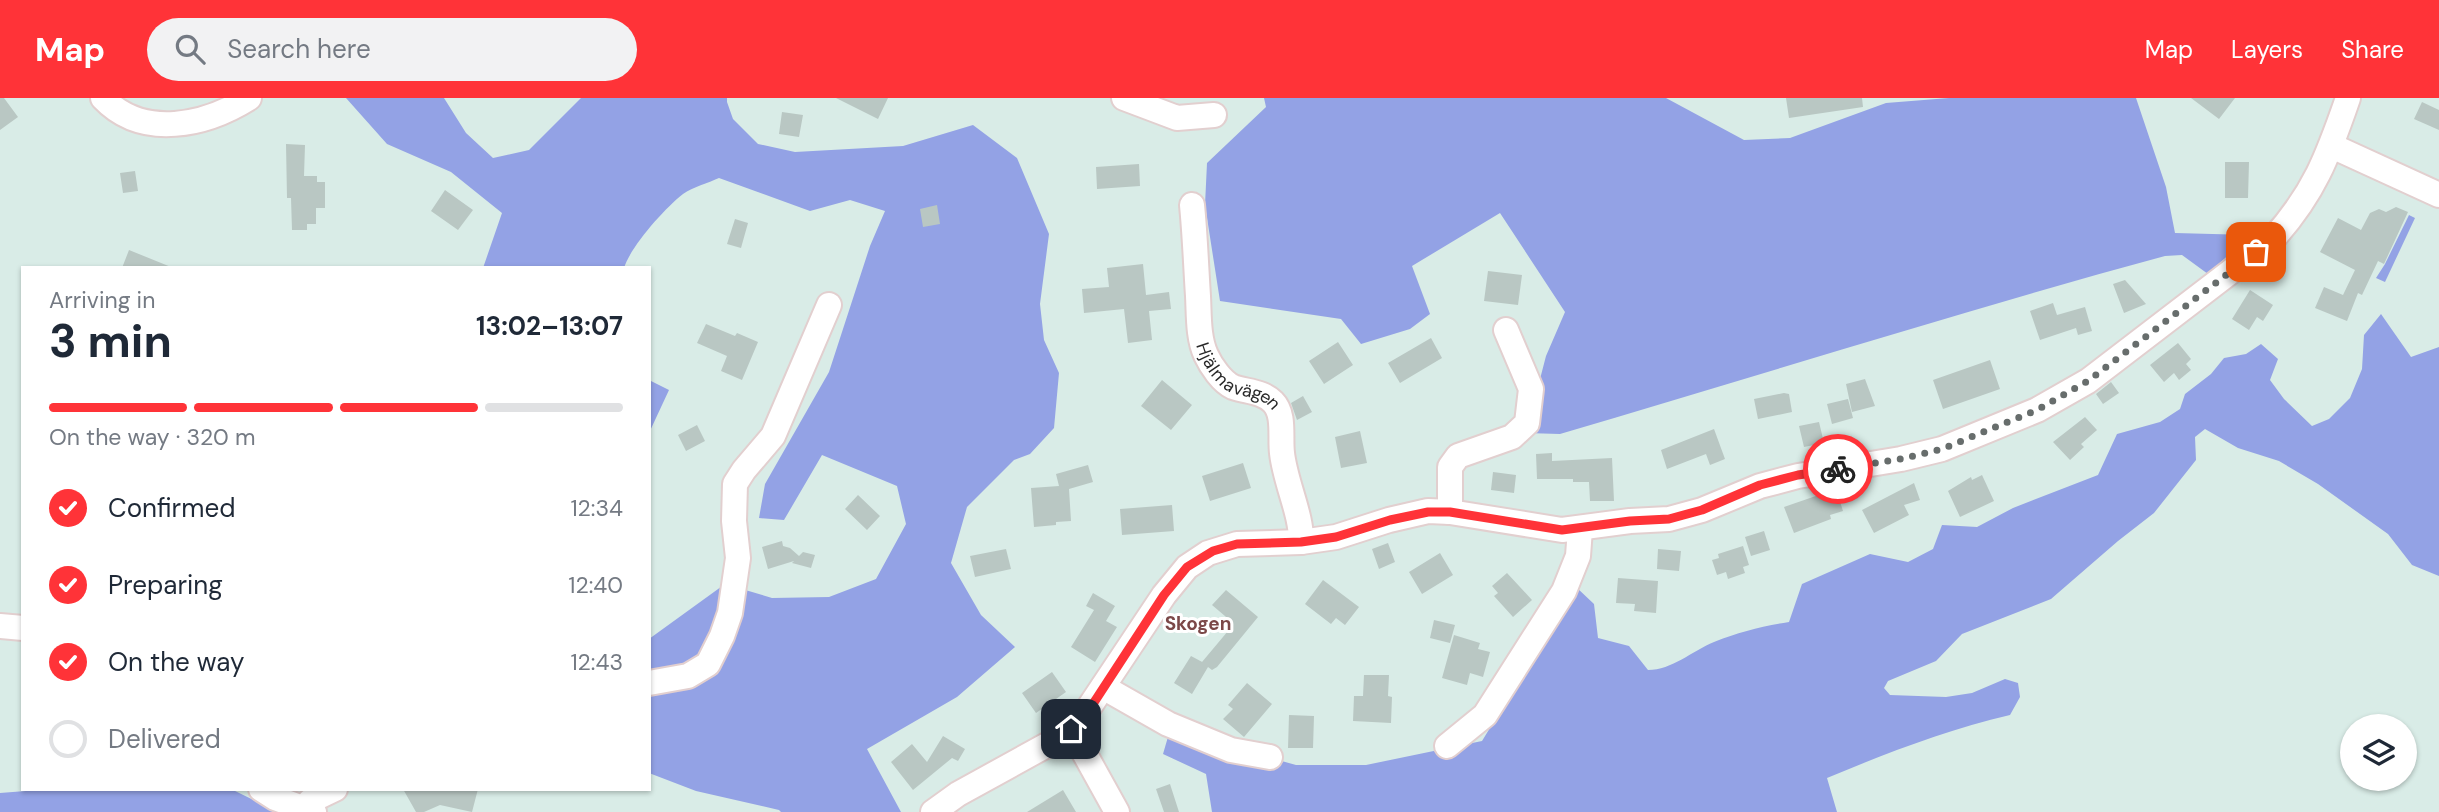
<!DOCTYPE html>
<html lang="en">
<head>
<meta charset="utf-8">
<style>
	body { margin:0; font-family:"DM Sans",sans-serif; background:#f2f2f3; color:#1f2937; height:100vh; display:flex; flex-direction:column; font-size:26px; white-space:nowrap }
	* { box-sizing:border-box; margin:0 }
	p { font-size:23px; color:#747a83 }
	.icon { flex:none; width:38px; height:38px; fill:none; stroke:currentColor; stroke-width:2; stroke-linecap:round; stroke-linejoin:round }
	.map { position:relative; flex:1; overflow:hidden }
	.side { position:absolute; left:21px; top:168px; width:630px; height:525px; display:flex; flex-direction:column; background:#fff; border-radius:0px; box-shadow:0 2px 5px #0004 }
	.side>* { flex:none }
	.tools { position:absolute; left:2340px; top:616px; display:grid; gap:14px }
	.tools a { display:grid; place-items:center; width:77px; height:77px; border-radius:50%; background:#fff; box-shadow:0 2px 5px #0004; font-size:35px }
	.pin { position:absolute; display:grid; place-items:center; width:60px; height:60px; color:#fff; margin:-30px; border-radius:14px; box-shadow:0 4px 10px #0006 }
	.courier { position:absolute; display:grid; place-items:center; width:70px; height:70px; margin:-35px; border:5px solid #ff3338; border-radius:50%; background:#fff; color:#222; box-shadow:0 2px 9px #0007 }
	.summary em { font-style:normal; font-weight:700 }
	.summary div { display:flex; flex-direction:column-reverse }
	.summary { display:flex; align-items:center; justify-content:space-between; height:119px; padding:0 28px }
	h1 { font-size:46px; font-weight:700; line-height:52px }
	.bar { display:grid; grid-template-columns:repeat(4,1fr); gap:10px 7px; align-content:center; height:84px; padding:0 28px }
	.bar i { height:9px; border-radius:5px; background:#e0e1e3 }
	.bar .selected { background:#ff3338 }
	.bar p { grid-column:span 4 }
	ol { padding:0 28px; list-style:none }
	li { display:flex; align-items:center; gap:21px; height:77px }
	li p { margin-inline-start:auto }
	li .icon { padding:7px; border-radius:50%; background:#ff3338; color:#fff; stroke-width:4 }
	li:last-child { color:#747a83 }
	li i { width:38px; height:38px; border:4px solid #e0e1e3; border-radius:50% }
	header { display:flex; align-items:center; gap:42px; box-sizing:border-box; height:98px; padding:0 35px; background:#ff3338; color:#fff }
	header strong { font-size:33px }
	nav { display:flex; gap:38px; margin-inline-start:auto; font-size:24px }
	.search { width:490px; height:63px; background:#f2f2f3; display:flex; align-items:center; gap:18px; box-sizing:border-box; padding:0 24px; border-radius:38px; color:#747a83; font-size:26px }
	.map>svg:first-child { display:block }
	.green { fill:#93a2e5 }
	.building { fill:#b9c7c3 }
	.lines { fill:none; stroke-linecap:round; stroke-linejoin:round }
	.minor-casing { stroke:#e2cfcf; stroke-width:28 }
	.minor { stroke:#fff; stroke-width:24 }
	.done { stroke:#676d6c; stroke-width:7; stroke-dasharray:0 12.6 }
	.route { stroke:#ff3338; stroke-width:9 }
	.labels { text-anchor:middle; dominant-baseline:central; stroke-width:6; stroke-linejoin:round; paint-order:stroke }
	.street-label { font-size:18px; fill:#292929; stroke:#fff }
	.neighbourhood-label { font-size:19px; font-weight:bold; fill:#7b4848; stroke:#fff }
</style>
</head>
<body>
<header>
<strong>Map</strong>
<div class="search"><svg class="icon" aria-label="search" viewBox="0 0 24 24"><circle cx="10" cy="10" r="6"/><path d="M15 15l6 6"/></svg>Search here</div>
<nav><a>Map</a><a>Layers</a><a>Share</a></nav>
</header>
<div class="map">
<svg width="2439" height="714" viewBox="0 0 2439 714">
	<rect width="100%" height="100%" fill="#d9ece7"/>
	<path class="green" d="M346,0H444L466,35L493,60L529,52L581,0H727V4L733,21L758,46L795,54L903,48L973,27L1017,60L1049,136L1040,206L1044,242L1059,275L1054,330L1030,356L1014,362L967,409L951,465L981,517L1015,549L957,599L867,651L901,714H781L779,712L696,693L649,675V541L725,486L772,500L829,499L876,481L906,426L897,388L822,357L784,422L759,420L765,386L829,274L870,148L885,113L850,102L810,113L719,80C708,85 693,89 683,96C664,111 631,148 624,170H483L502,115L451,74L387,46Z
		M1264,0H1666L1744,42L1790,40L1886,5L1949,0H2136L2166,89L2175,135L2250,137L2208,176L2182,157L2165,158C1962,213 1762,277 1560,336L1526,335L1546,258L1565,214L1500,115L1412,168L1430,216L1410,231L1361,246L1341,221L1220,203L1205,107L1207,65L1266,9Z
		M2409,117L2415,120L2385,184L2376,180L2385,166Z
		M2381,216L2411,259L2439,249V478L2412,467L2388,436L2318,386L2279,363L2238,350L2205,331L2195,339L2196,362L2154,415L2118,443L2051,501L1962,536L1936,563L1888,583L1884,590L1890,597L1946,599L1972,595L2005,581L2018,585L2020,599L2010,617C1946,632 1887,655 1827,680L1837,714H1212L1206,676L1163,656L1170,632L1296,667H1366L1482,643L1576,489L1594,506L1598,540L1629,548L1648,572C1672,572 1692,553 1714,544C1739,534 1763,528 1789,524L1802,486L1870,456L1908,464L1933,451L1942,427L1977,429L2013,410L2098,377L2117,336L2160,324L2180,311L2185,296L2211,276L2224,260L2246,256L2261,246L2278,261L2270,282L2284,301L2312,328L2329,321L2350,300L2362,271L2364,237Z
		M649,282L669,292L649,335Z
		M51,691H231L278,714H0V695Z"/>
	<path class="building" d="M0,0H4L18,19L0,32Z
		M836,0H888L878,21Z
		M1786,0H1862L1863,9L1789,20Z
		M2191,0H2235L2219,21Z
		M2422,4L2439,12V32L2414,21Z
		M782,14L803,17L799,39L779,36Z
		M286,46L305,47L304,78H317V84H325V110H316V126H307V132H292L291,100H287Z
		M2225,64H2249L2248,100H2225Z
		M1139,66L1140,88L1097,91L1096,69Z
		M135,73L138,93L123,95L120,75Z
		M445,92L473,112L458,132L431,113Z
		M937,107L940,126L923,129L920,111Z
		M2396,109L2408,114L2384,166L2378,163L2362,197L2358,195L2347,223L2315,210L2324,189L2343,197L2355,172L2320,154L2338,120L2361,132L2370,115L2379,111L2386,114Z
		M735,121L748,125L741,150L727,146Z
		M129,152L171,169L170,170H122Z
		M1143,166L1146,197L1169,194L1171,211L1149,213L1152,242L1128,245L1124,211L1084,215L1082,191L1109,189L1107,170Z
		M1488,173L1522,177L1518,207L1484,203Z
		M2125,182L2146,206L2124,215L2113,186Z
		M2250,192L2273,207L2263,223L2257,219L2249,232L2232,221Z
		M2053,205L2057,217L2085,209L2092,233L2078,237L2076,230L2040,242L2030,213Z
		M706,226L735,238L737,235L758,244L742,282L721,273L727,258L697,245Z
		M1431,240L1442,260L1400,285L1388,265Z
		M1338,244L1353,267L1324,286L1309,263Z
		M2178,245L2191,261L2186,266L2191,272L2179,282L2174,275L2164,284L2150,267Z
		M1990,262L2000,291L1943,311L1933,282Z
		M1865,281L1875,308L1852,314L1846,286Z
		M1162,282L1192,307L1171,332L1141,308Z
		M2111,284L2119,295L2103,306L2096,296Z
		M1784,295L1789,296L1792,314L1758,321L1754,301Z
		M1303,298L1312,314L1297,322L1291,305Z
		M1848,301L1853,320L1832,326L1827,306Z
		M2085,319L2097,332L2081,346L2084,349L2070,362L2053,344Z
		M1819,324L1824,345L1804,349L1799,328Z
		M697,327L705,343L686,353L678,337Z
		M1714,331L1725,361L1710,367L1706,356L1667,371L1661,352Z
		M1360,333L1367,365L1341,370L1335,339Z
		M1552,355V363L1612,360L1614,403H1590L1589,384H1573V381H1537L1536,356Z
		M1243,365L1251,390L1210,403L1202,378Z
		M1088,367L1093,384L1069,391L1071,423L1056,424V427L1034,429L1031,390L1059,388L1056,376Z
		M1493,374L1516,377L1514,395L1491,392Z
		M1982,377L1994,403L1960,419L1948,393L1971,379L1972,382Z
		M1914,385L1920,402L1904,407L1909,417L1874,435L1862,412Z
		M1836,391L1843,413L1830,417L1831,421L1794,435L1784,409Z
		M858,397L880,418L867,432L845,411Z
		M1172,407L1174,433L1122,437L1120,411Z
		M1764,433L1770,452L1751,458L1745,439Z
		M782,443L783,448L790,450L799,458L803,454L815,457L811,470L792,465L794,463L768,471L762,449Z
		M1388,445L1395,464L1379,471L1372,451Z
		M1743,448L1749,467L1743,469L1745,475L1728,481L1726,474L1717,477L1712,462L1719,460L1718,456Z
		M1006,451L1011,471L975,479L970,458Z
		M1658,451L1681,453L1679,473L1657,471Z
		M1440,455L1453,477L1422,496L1409,474Z
		M1507,475L1532,502L1513,519L1494,498L1498,495L1492,488Z
		M1618,480L1658,483L1656,515L1634,513L1635,506L1616,505Z
		M1323,482L1359,509L1345,527L1336,520L1331,526L1305,506Z
		M1226,492L1258,519L1217,569L1212,572L1208,569L1192,596L1174,585L1191,558L1206,566L1202,564L1228,533L1226,531L1232,524L1212,507Z
		M1093,495L1115,508L1106,523L1117,529L1095,564L1071,549L1094,512L1086,508Z
		M1434,522L1455,527L1450,545L1430,540Z
		M1454,537L1480,545L1478,551L1490,554L1483,579L1470,575L1467,587L1442,580Z
		M1052,574L1066,594L1036,615L1022,595Z
		M1364,577H1389L1388,598L1392,599L1391,625L1353,623L1354,598H1363Z
		M1247,585L1272,606L1244,639L1223,621L1233,611L1228,607Z
		M1289,617L1314,618L1313,650H1288Z
		M943,638L965,651L958,663L952,660L913,692L891,664L912,646L927,664Z
		M1170,686L1179,714H1164L1156,691Z
		M403,691H478L472,714L440,707L424,714H416Z
		M1063,692L1076,714H1027Z"/>
	<g class="lines">
		<defs>
			<g id="minor">
				<path d="M103,0C143,42 206,27 249,0"/>
				<path d="M1124,0L1177,20L1214,17"/>
				<path d="M2332,48L2439,97"/>
				<path id="s1" d="M1192,107C1195,137 1196,168 1198,198C1199,217 1198,240 1206,257C1211,268 1222,284 1233,289C1247,294 1262,293 1273,304C1285,316 1280,339 1282,355C1285,384 1302,417 1301,444"/>
				<path d="M1450,414V369L1458,358L1512,339L1527,325L1531,291L1506,232"/>
				<path d="M0,528L23,530"/>
				<path d="M649,585L688,578L708,566L722,538L730,515L738,460L734,423L735,386L744,372L773,338L829,207"/>
				<path d="M1103,589L1168,626L1231,652L1270,659"/>
				<path d="M1071,631L1117,714"/>
				<path d="M1447,648L1485,617L1564,493L1578,458L1580,431"/>
				<path d="M261,691L275,700L314,714"/>
				<path d="M307,711L310,703L335,691"/>
				<path d="M933,714L958,696L1056,642L1080,623L1164,497L1187,469L1208,455L1237,446L1301,444L1336,439L1389,422L1428,413L1450,414L1562,432L1630,423L1669,421L1702,412L1760,388L1798,378L1901,361L1942,351L2037,312L2088,283L2272,142C2314,96 2328,58 2348,0"/>
			</g>
		</defs>
		<use href="#minor" class="minor-casing"/>
		<use href="#minor" class="minor"/>
	</g>
	<g class="lines">
		<path class="done" d="M1838,371L1901,361L1942,351L2037,312L2088,283L2256,154"/>
		<path class="route" d="M1071,631L1091,609L1164,497L1187,469L1213,453L1237,446L1301,444L1336,439L1390,422L1428,414H1450L1562,432L1630,423L1669,421L1702,412L1760,387L1798,377L1838,371"/>
	</g>
	<g class="labels">
		<g class="street-label">
			<text stroke="none"><textPath href="#s1" startOffset="191">Hjälmavägen</textPath></text>
		</g>
		<g class="neighbourhood-label">
			<text x="1198" y="525">Skogen</text>
		</g>
	</g>
</svg>
<div class="tools">
<a><svg class="icon" aria-label="layers" viewBox="0 0 24 24"><path d="M12 4l9 5-9 5-9-5zM3 14l9 5 9-5"/></svg></a>
</div>
<div class="pin" style="left:2256px;top:154px;background:#ea580c"><svg class="icon" aria-label="bag" viewBox="0 0 24 24"><path d="M5 8h14l-1 12H6zM9 8a3 3 0 0 1 6 0"/></svg></div>
<div class="pin" style="left:1071px;top:631px;background:#1f2937"><svg class="icon" aria-label="home" viewBox="0 0 24 24"><path d="M3 11l9-7 9 7M6 9v11h12V9"/></svg></div>
<div class="courier" style="left:1838px;top:371px"><svg class="icon" aria-label="bike" viewBox="0 0 24 24"><circle cx="6" cy="16" r="4"/><circle cx="18" cy="16" r="4"/><path d="M6 16l4-8h5l3 8M10 8l3 8H6M13 5h3"/></svg></div>
<section class="side">
<div class="summary"><div><h1>3 min</h1><p>Arriving in</p></div><em>13:02–13:07</em></div>
<div class="bar"><i class="selected"></i><i class="selected"></i><i class="selected"></i><i></i><p>On the way · 320 m</p></div>
<ol>
<li><svg class="icon" aria-label="check" viewBox="0 0 24 24"><path d="M5 12l5 5 9-10"/></svg>Confirmed<p>12:34</p></li>
<li><svg class="icon" aria-label="check" viewBox="0 0 24 24"><path d="M5 12l5 5 9-10"/></svg>Preparing<p>12:40</p></li>
<li><svg class="icon" aria-label="check" viewBox="0 0 24 24"><path d="M5 12l5 5 9-10"/></svg>On the way<p>12:43</p></li>
<li><i></i>Delivered</li>
</ol>
</section>
</div>
</body>
</html>
